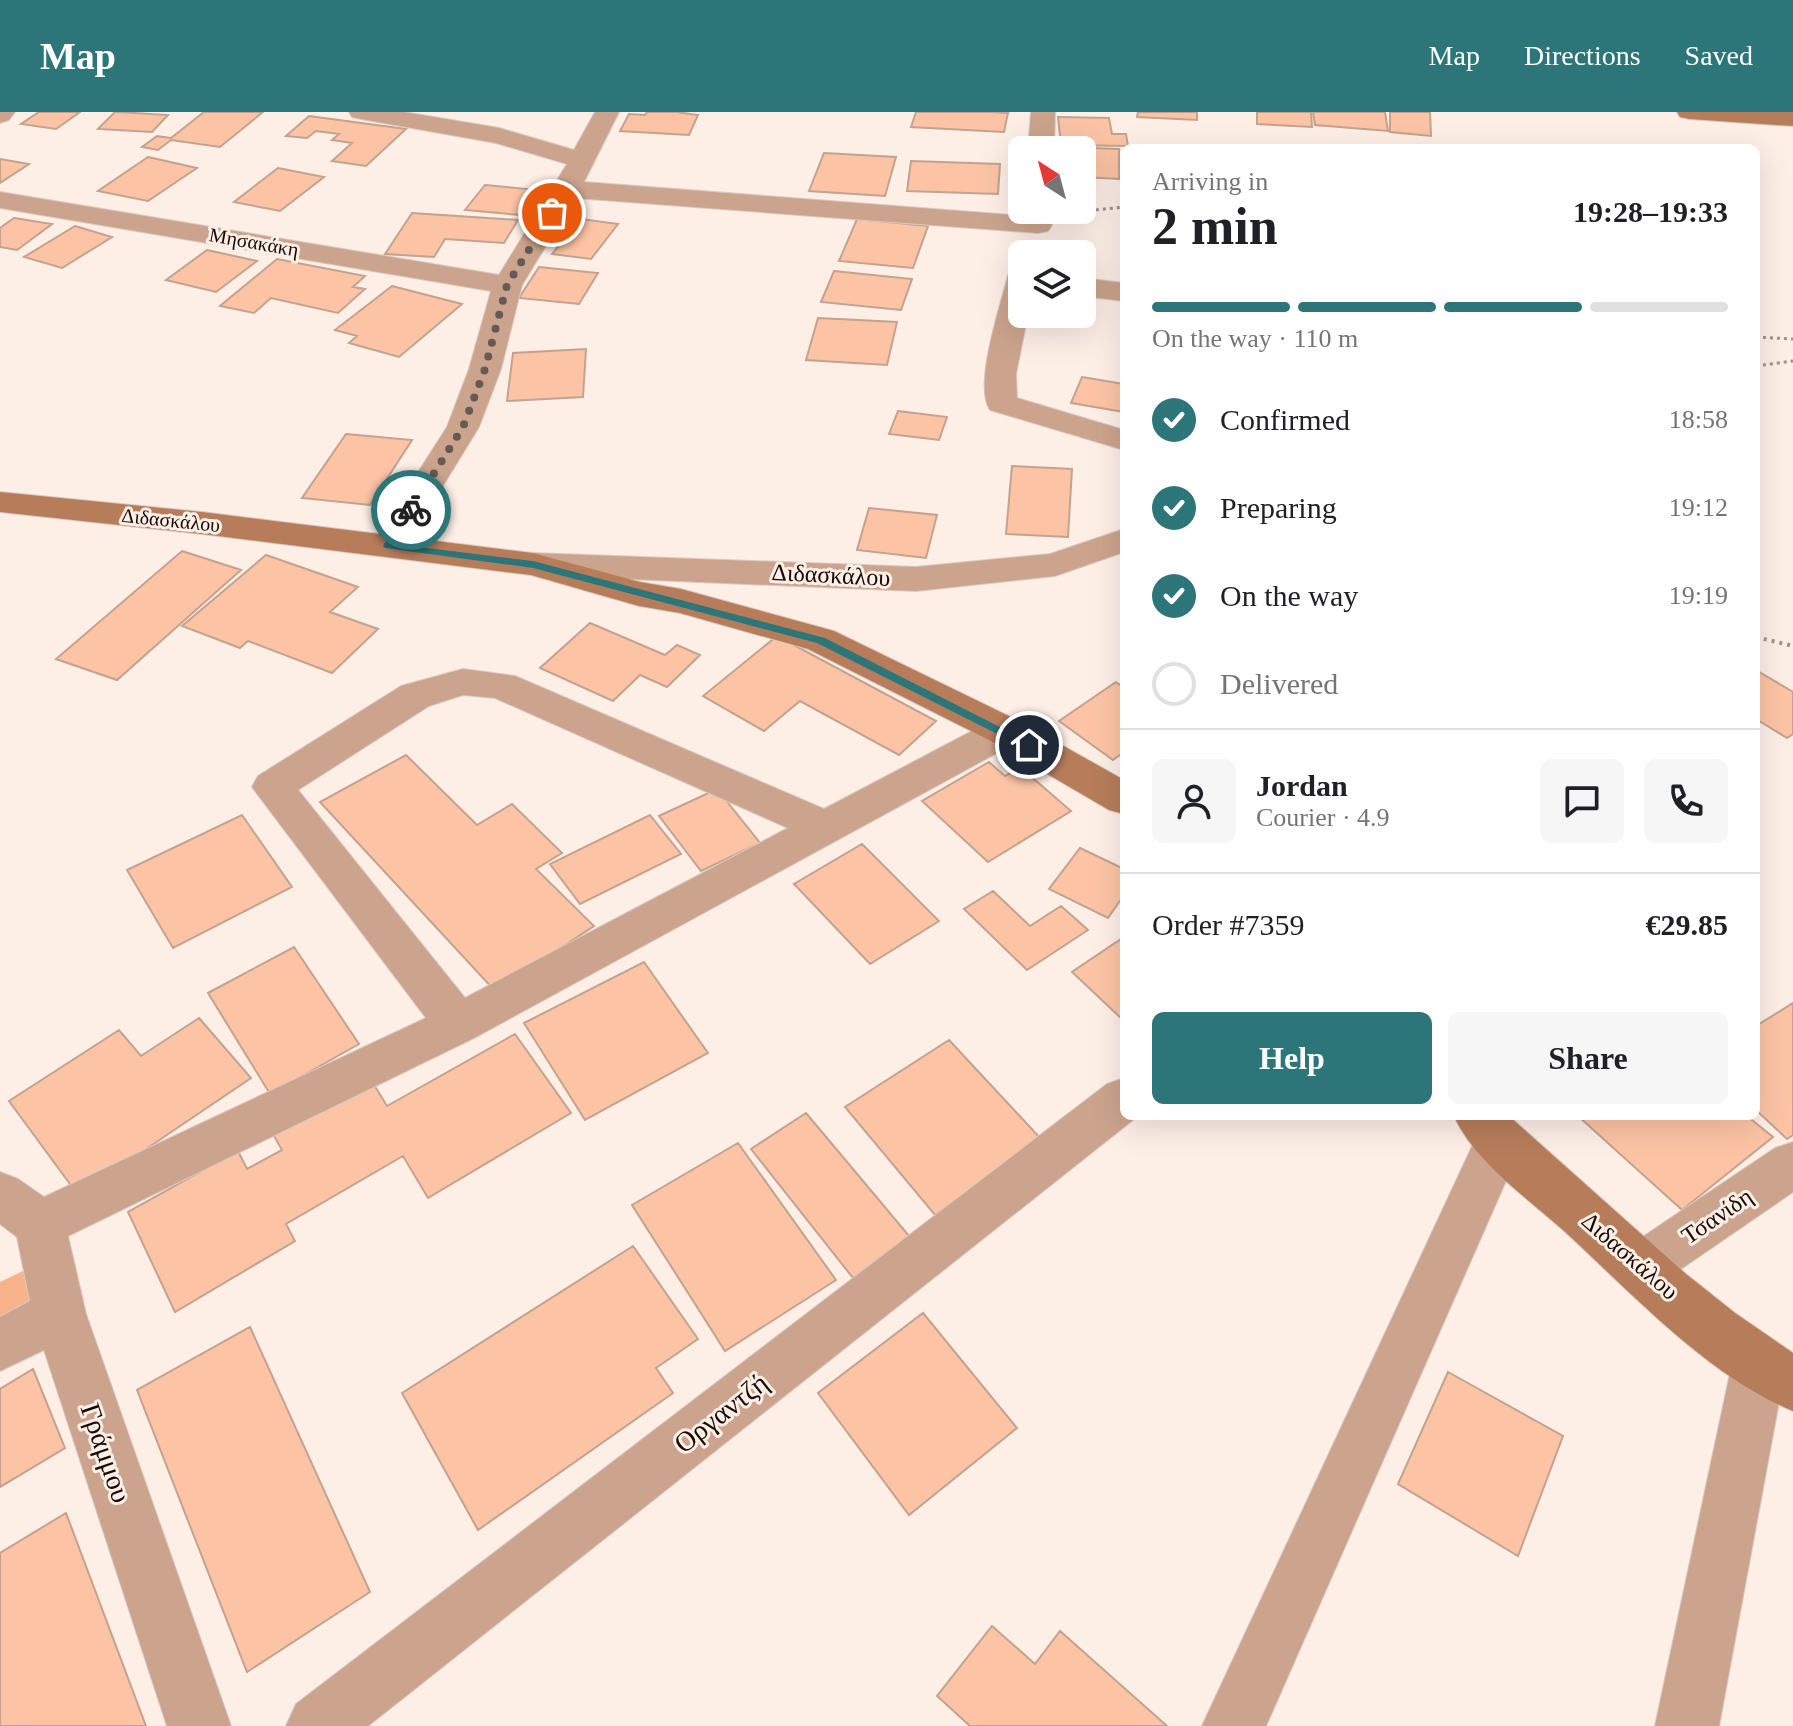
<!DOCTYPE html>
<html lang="en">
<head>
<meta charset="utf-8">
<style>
	body { margin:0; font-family:Georgia,serif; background:#f6f6f6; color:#202124; height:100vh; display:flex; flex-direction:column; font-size:30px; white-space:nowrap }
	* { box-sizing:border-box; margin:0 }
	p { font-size:26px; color:#757577 }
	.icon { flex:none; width:44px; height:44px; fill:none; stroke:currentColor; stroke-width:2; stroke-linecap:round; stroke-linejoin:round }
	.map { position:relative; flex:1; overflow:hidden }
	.sheet { position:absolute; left:1120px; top:32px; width:640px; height:976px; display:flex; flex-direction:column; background:#fff; border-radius:12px; box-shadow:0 8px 32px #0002 }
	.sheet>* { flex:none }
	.needle { width:52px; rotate:324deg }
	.fabs { position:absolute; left:1008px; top:24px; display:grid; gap:16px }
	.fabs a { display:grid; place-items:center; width:88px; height:88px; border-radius:12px; background:#fff; box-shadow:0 8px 32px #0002; font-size:40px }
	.pin { position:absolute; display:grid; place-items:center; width:68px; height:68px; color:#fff; margin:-34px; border:4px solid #fff; border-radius:50%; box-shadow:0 2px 8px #0007 }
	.courier { position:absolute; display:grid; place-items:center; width:80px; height:80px; margin:-40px; border:6px solid #2c767a; border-radius:50%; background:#fff; color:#222; box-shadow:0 2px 10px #0007 }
	.overview em { font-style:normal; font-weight:800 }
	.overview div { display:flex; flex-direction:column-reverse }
	.overview { display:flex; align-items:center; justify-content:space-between; height:136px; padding:0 32px }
	h1 { font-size:52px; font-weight:800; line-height:60px }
	.bar { display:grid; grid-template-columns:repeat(4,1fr); gap:12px 8px; align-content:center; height:96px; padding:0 32px }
	.bar i { height:10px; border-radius:6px; background:#e0e0e0 }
	.bar .selected { background:#2c767a }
	.bar p { grid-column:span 4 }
	.line { display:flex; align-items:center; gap:20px; padding:0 32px; border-top:2px solid #e0e0e0 }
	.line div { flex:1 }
	.round { display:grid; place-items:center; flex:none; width:84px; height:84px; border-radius:12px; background:#f6f6f6 }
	ol { padding:0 32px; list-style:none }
	li { display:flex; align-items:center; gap:24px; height:88px }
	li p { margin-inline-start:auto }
	li .icon { padding:8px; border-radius:50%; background:#2c767a; color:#fff; stroke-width:4 }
	li:last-child { color:#757577 }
	li i { width:44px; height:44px; border:4px solid #e0e0e0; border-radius:50% }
	.primary-button { display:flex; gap:16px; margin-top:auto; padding:16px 32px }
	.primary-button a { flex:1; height:92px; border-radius:12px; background:#2c767a; color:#fff; font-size:32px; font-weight:800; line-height:92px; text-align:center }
	.primary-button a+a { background:#f6f6f6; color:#202124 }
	header { display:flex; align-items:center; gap:48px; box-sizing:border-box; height:112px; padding:0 40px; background:#2c767a; color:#fff }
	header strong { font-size:38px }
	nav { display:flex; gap:44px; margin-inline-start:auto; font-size:28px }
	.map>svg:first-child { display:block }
	.green { fill:#f8b38c }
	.building { fill:#fcc4a5; stroke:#c4a290; stroke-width:2 }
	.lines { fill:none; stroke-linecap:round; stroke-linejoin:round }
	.street-casing { stroke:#d8cac2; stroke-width:2 }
	.secondary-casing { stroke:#d8cac2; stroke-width:2 }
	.path-far1 { stroke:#a1938c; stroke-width:3; stroke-dasharray:3 4; stroke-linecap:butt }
	.path { stroke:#a1938c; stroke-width:4; stroke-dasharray:3 5; stroke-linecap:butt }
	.street { fill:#cca48d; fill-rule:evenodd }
	.secondary { fill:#b77d5b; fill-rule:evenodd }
	.route { fill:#2c767a }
	.done { stroke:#675a54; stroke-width:8; stroke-dasharray:0 14.4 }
	.labels { text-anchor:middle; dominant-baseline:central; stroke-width:6; stroke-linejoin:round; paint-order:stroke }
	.far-street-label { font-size:20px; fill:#160a05; stroke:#fdeee6 }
	.street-label { font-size:24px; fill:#160a05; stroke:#fdeee6 }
	.near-street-label { font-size:28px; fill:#160a05; stroke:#fdeee6 }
</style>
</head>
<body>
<header>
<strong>Map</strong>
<nav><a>Map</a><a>Directions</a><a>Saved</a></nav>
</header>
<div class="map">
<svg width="1793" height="1614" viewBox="0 0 1793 1614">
	<rect width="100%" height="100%" fill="#fdeee6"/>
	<path class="green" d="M46,1148L59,1202L0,1233V1170Z"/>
	<path class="building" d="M39,0H80L56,17L21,12Z
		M115,0H118L168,3L152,20L98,17Z
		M204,0H263L220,35L171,28L158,38L142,35L157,24L171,26Z
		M647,0H676L698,3L689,23L620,19L629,2L645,3Z
		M916,0H992L1008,1L1004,20L911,15Z
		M1138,0H1197V8L1137,5Z
		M1257,0H1311L1312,15L1257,12Z
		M1313,0H1385L1388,19L1315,13Z
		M1390,0H1430L1431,24L1390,20Z
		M309,4L406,17L366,54L332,49L352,31L332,28L339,22L316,19L307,26L286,24Z
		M1058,5L1109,6L1112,22H1126L1128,34L1061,33Z
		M1065,35L1119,37V67L1082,65V38H1065Z
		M824,41L896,45L885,84L809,79Z
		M148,45L197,56L148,89L98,79Z
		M0,47L29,52L0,71Z
		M911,49L1000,52L998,82L907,79Z
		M278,56L324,65L280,99L234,90Z
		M485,73L538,78L520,103L465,98Z
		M412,101L518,108L504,131L445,127L434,145L385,142Z
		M14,106L52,112L17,138L0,135V116Z
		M581,107L618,112L591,147L552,142Z
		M857,107L928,114L913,156L839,149Z
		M75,114L112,125L62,156L24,145Z
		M207,138L257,149L216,180L166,168Z
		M277,147L365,164L353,175L365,177L338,201L271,186L254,201L220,194Z
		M539,155L598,161L579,192L519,186Z
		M834,159L912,167L901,198L821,190Z
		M392,174L462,192L399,245L349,231L357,224L335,218Z
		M818,206L897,210L887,253L806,248Z
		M586,237L583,285L507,289L513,241Z
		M1082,265L1124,272V300L1071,291Z
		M898,299L947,305L939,328L889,322Z
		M346,322L412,328L370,393L302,386Z
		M1012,354L1072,357L1068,425L1006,422Z
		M869,396L937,403L926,446L857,438Z
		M182,439L241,458L117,568L56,547Z
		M266,443L358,475L330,500L378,517L332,561L248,529L240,536L182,514Z
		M590,511L665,543L677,533L700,543L667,575L640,563L613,589L540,556Z
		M777,524L936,609L899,643L800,589L764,619L703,584Z
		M1756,558L1793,580V622L1787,626L1756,607Z
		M1116,570L1124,576V640L1113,648L1059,609Z
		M406,643L477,713L512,692L562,741L536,757L594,814L495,879L320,690Z
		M989,650L1005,664L1020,655L1071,699L988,750L922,689Z
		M717,677L760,731L701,759L659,704Z
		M242,703L292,775L173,836L127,758Z
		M650,703L681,742L580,792L550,752Z
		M862,732L939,809L870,852L794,772Z
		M1080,736L1124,757V783L1108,806L1049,777Z
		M993,779L1030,814L1061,794L1088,818L1027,858L964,797Z
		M1124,825V909L1072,860Z
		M294,835L359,932L270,982L208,881Z
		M644,850L708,941L585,1008L524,911Z
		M1793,891V1023L1787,1027L1756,998L1758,950L1756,914Z
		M199,906L251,966L78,1083L9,989L119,918L141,944Z
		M515,922L571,1001L428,1086L403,1044L286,1112L295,1129L175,1200L128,1100L238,1039L247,1057L282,1038L270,1017L368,963L387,994Z
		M949,928L1042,1028L935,1103L845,995Z
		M806,1001L910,1125L853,1166L751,1037Z
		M1578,1004H1747L1773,1025L1682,1098Z
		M738,1031L836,1168L725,1239L632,1093Z
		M633,1134L698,1227L656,1256L673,1281L478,1418L402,1281Z
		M923,1201L1017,1316L909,1403L818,1281Z
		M250,1215L370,1480L247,1560L137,1278Z
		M33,1257L65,1336L0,1375V1277Z
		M1448,1260L1563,1324L1518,1444L1398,1372Z
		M66,1401L146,1614H0V1441Z
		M992,1514L1035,1552L1060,1519L1167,1614H970L937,1584Z"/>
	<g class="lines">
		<defs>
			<path id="street" d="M0,0H15L9,8L0,11Z
				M349,0H404L499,16L574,38L595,0H619L584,70L1038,105L1048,107L1052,113L1048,119L1038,121L575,86L522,173L501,257L479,315L401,442L389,445L377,442L371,434L447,315L469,257L491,179L0,96V80L499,163L567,52L496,31L361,7L352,5Z
				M1031,0H1055L1054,38H1028Z
				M1022,154V202H1028L1016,262L1017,286L1124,318V338L990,298C973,273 1001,193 1008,163L1012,157Z
				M1082,166L1124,171V189L1082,184Z
				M1124,417V440L1055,464L916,479L533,463L520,460L515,452L520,444L533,441L916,455L1050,442Z
				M463,557L515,564L824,697L991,609L1005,605L1019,609L1025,619L1019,629L474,926L68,1124L86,1202L231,1614H167L44,1238L0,1259V1205L30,1189L17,1125L0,1112V1060L18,1067L44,1085L426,906L252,675L258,664L401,574ZM463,583L495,586L788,716L465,886L298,678L429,594Z
				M1124,966V1004H1138L368,1614H286L296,1592L1107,972Z
				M1499,1006L1516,1013L1524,1028L1266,1614H1202L1482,1013Z
				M1793,1030V1080L1659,1172L1641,1179L1623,1172L1615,1155L1623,1138L1775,1036Z
				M1759,1225L1778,1233L1786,1252L1719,1614H1655L1732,1252L1740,1233Z"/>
			<path id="secondary" d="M1677,0H1793V14L1689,7L1680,5Z
				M0,380L202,400L533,441L640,470L681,477L834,519L1019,609L1124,668V702L1109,698L991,629L808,537L680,501L639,494L531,463L202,422L0,400Z
				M1454,1004H1509L1686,1162L1735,1201L1793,1241V1299C1707,1264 1631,1180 1563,1118C1526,1085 1475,1050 1454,1004Z"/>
		</defs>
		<use href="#street" class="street-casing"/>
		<use href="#secondary" class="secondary-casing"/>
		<path class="path-far1" d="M1075,100L1124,95
			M1756,225L1793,227
			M1756,254L1793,249"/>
		<path class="path" d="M1756,525L1793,534"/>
		<use href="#street" class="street"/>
		<use href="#secondary" class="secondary"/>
	</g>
	<path class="route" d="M411,395L416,398L395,432L533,449L825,526L1035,633L1025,636L817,531L533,456L385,436L383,434L406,398Z"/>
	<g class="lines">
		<path class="done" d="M411,398L463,315L485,257L507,173L552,101"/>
	</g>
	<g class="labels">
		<g class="far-street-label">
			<text transform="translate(254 130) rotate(10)">Μησακάκη</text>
			<text transform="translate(171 408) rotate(6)">Διδασκάλου</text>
		</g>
		<g class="street-label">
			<text transform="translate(831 463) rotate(3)">Διδασκάλου</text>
			<text transform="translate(1717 1104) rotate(-34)">Τσανίδη</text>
			<text transform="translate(1630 1144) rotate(41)">Διδασκάλου</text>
		</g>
		<g class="near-street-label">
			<text transform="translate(721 1301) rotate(-38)">Οργαντζή</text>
			<text transform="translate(106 1341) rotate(71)">Γράμμου</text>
		</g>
	</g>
</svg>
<div class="fabs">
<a><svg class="needle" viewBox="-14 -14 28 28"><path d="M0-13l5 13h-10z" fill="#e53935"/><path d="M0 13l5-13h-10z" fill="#757577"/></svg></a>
<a><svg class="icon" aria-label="layers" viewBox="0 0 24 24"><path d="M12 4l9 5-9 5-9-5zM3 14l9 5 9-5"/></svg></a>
</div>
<div class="pin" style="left:552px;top:101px;background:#ea580c"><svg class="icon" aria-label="bag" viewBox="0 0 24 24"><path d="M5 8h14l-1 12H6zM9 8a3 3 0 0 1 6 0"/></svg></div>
<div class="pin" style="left:1029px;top:633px;background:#1f2937"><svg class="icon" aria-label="home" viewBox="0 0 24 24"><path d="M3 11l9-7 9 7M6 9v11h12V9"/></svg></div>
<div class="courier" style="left:411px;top:398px"><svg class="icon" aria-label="bike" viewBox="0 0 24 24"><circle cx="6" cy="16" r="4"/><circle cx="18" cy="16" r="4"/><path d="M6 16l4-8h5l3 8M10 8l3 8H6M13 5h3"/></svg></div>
<section class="sheet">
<div class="overview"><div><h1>2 min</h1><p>Arriving in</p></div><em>19:28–19:33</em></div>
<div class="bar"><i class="selected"></i><i class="selected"></i><i class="selected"></i><i></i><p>On the way · 110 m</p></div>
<ol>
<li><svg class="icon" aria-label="check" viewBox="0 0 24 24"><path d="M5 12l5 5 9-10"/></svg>Confirmed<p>18:58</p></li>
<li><svg class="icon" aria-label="check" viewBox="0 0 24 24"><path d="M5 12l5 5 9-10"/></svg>Preparing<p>19:12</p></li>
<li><svg class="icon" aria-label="check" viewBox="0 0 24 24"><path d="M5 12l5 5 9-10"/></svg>On the way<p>19:19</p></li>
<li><i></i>Delivered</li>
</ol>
<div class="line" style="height:144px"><a class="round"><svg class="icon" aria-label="person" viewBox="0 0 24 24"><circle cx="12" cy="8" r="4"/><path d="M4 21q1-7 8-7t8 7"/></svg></a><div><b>Jordan</b><p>Courier · 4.9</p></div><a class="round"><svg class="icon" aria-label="chat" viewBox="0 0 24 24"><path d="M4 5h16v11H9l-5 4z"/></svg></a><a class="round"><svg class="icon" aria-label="phone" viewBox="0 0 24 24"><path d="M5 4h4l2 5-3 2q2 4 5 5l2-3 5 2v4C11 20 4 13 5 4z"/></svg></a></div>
<div class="line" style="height:104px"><div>Order #7359</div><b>€29.85</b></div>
<div class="primary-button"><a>Help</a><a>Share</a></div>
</section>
</div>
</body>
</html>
